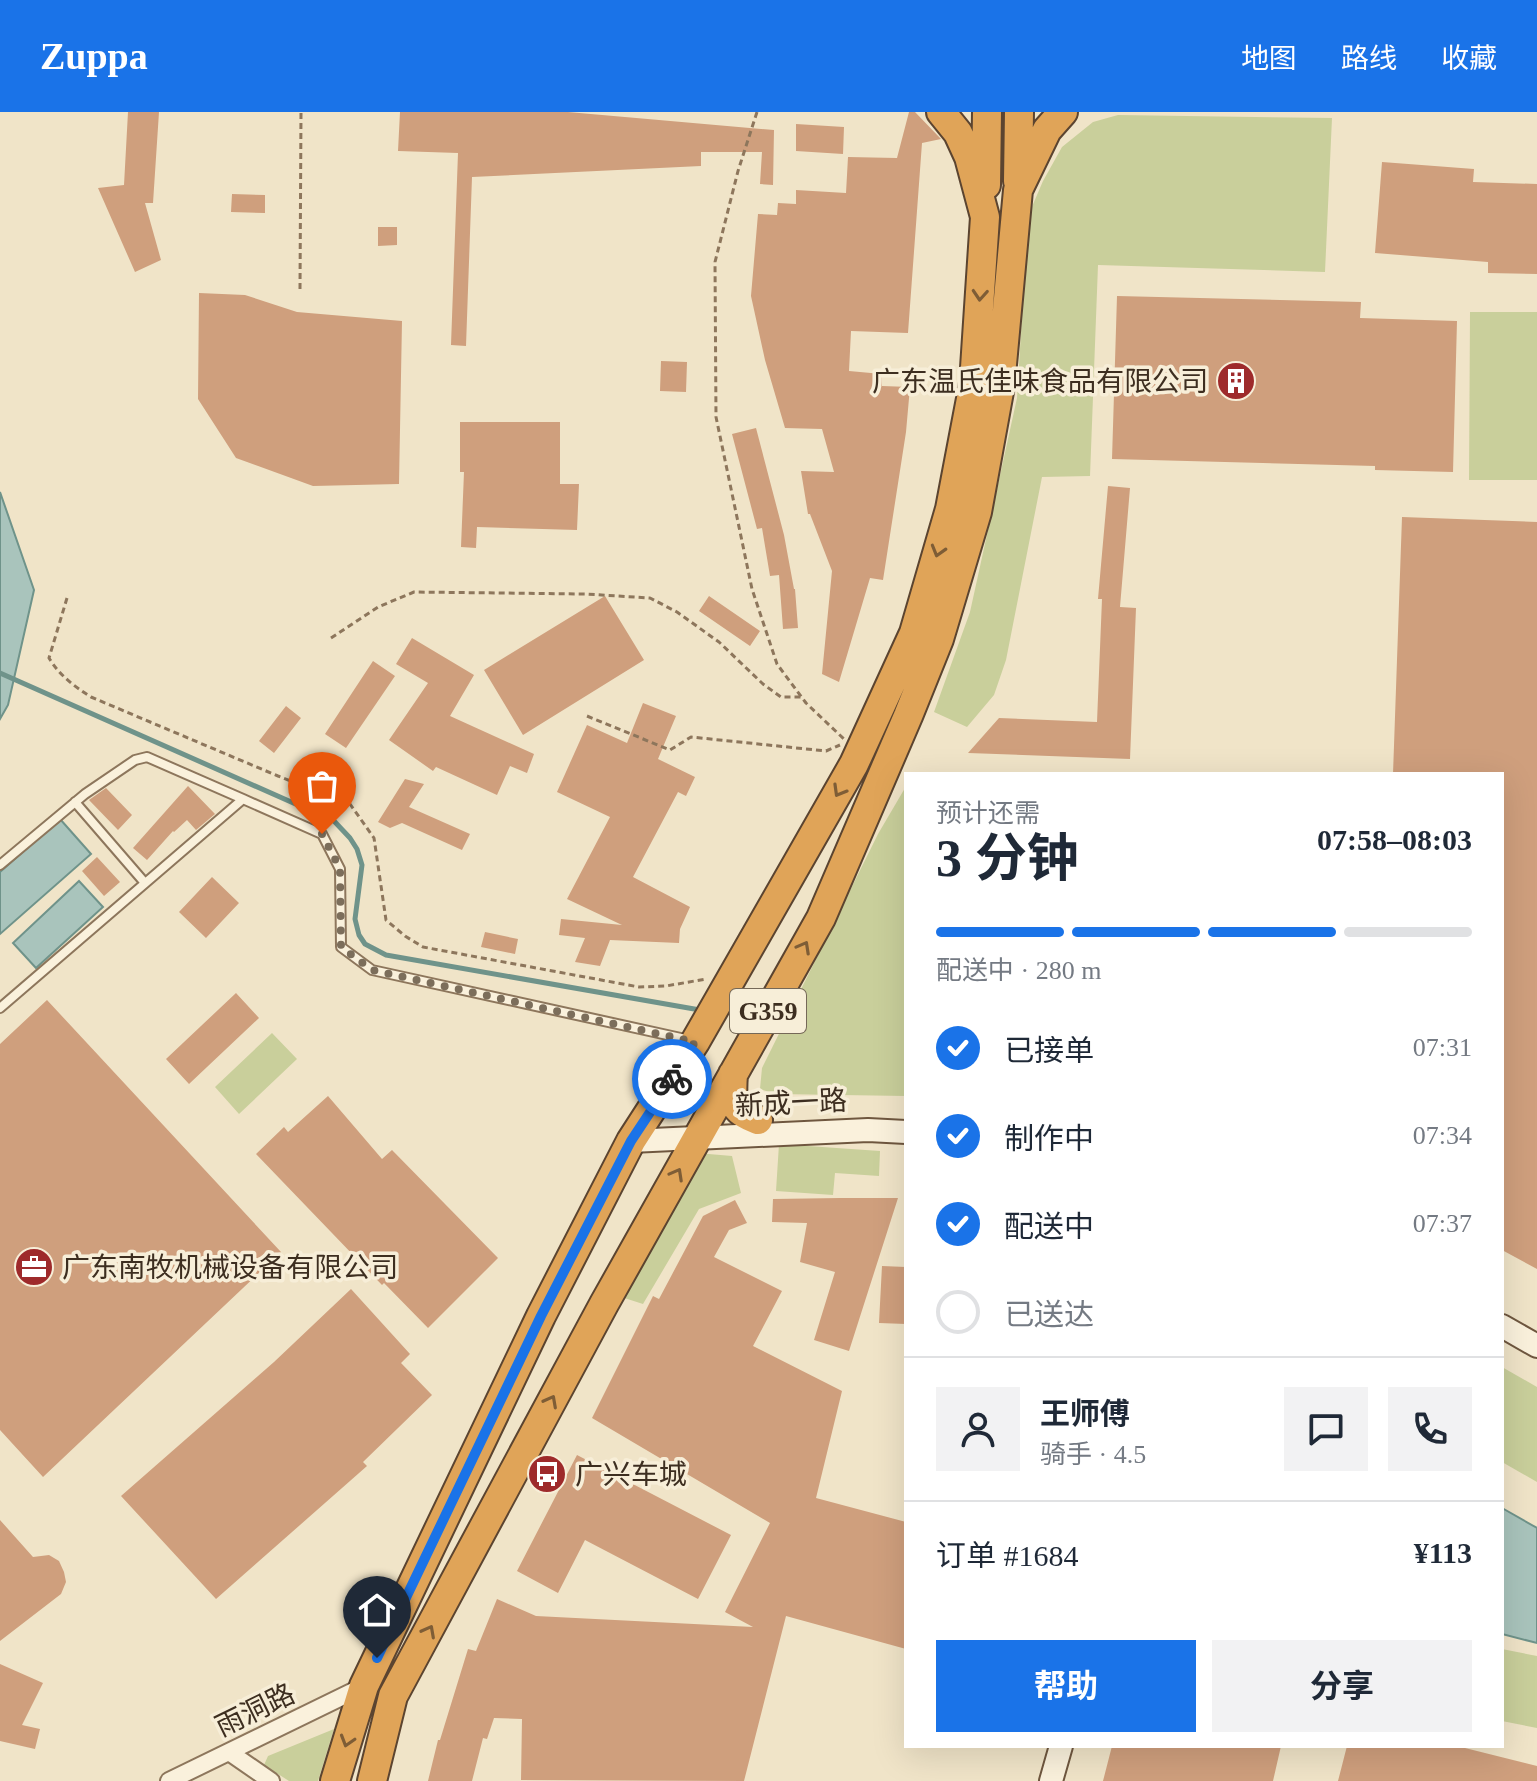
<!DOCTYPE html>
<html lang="zh">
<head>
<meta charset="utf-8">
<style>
	body { margin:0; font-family:"Times New Roman","Noto Sans SC",serif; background:#f2f2f3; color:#1f2937; height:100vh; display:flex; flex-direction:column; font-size:30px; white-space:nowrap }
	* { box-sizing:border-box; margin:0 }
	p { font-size:26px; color:#747a83 }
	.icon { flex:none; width:44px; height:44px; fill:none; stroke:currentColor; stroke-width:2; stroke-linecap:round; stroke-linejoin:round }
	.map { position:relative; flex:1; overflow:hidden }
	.panel { position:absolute; left:904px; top:660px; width:600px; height:976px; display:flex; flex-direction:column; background:#fff; border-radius:0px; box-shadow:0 8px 32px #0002 }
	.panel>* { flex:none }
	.pin { position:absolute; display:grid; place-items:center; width:68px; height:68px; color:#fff; margin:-82px -34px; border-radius:50% 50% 50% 0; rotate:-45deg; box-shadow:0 0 8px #0007 }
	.pin .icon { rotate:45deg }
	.courier { position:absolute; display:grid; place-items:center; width:80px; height:80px; margin:-40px; border:6px solid #1a73e8; border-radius:50%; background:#fff; color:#222; box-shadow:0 2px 10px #0007 }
	.overview em { font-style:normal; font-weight:700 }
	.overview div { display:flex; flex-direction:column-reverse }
	.overview { display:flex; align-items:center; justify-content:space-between; height:136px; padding:0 32px }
	h1 { font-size:52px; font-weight:700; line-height:60px }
	.bar { display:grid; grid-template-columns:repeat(4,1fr); gap:12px 8px; align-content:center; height:96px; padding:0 32px }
	.bar i { height:10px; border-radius:6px; background:#e0e1e3 }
	.bar .on { background:#1a73e8 }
	.bar p { grid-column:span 4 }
	.line { display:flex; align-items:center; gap:20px; padding:0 32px; border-top:2px solid #e0e1e3 }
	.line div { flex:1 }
	.round { display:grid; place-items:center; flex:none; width:84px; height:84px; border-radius:0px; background:#f2f2f3 }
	ol { padding:0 32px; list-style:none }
	li { display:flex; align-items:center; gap:24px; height:88px }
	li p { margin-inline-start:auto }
	li .icon { padding:8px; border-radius:50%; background:#1a73e8; color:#fff; stroke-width:4 }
	li:last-child { color:#747a83 }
	li i { width:44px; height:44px; border:4px solid #e0e1e3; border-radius:50% }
	.primary-button { display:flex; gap:16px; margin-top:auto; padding:16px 32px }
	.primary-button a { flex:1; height:92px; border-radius:0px; background:#1a73e8; color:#fff; font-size:32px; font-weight:700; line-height:92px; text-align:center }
	.primary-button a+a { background:#f2f2f3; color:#1f2937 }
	header { display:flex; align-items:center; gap:48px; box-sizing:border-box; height:112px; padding:0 40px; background:#1a73e8; color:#fff }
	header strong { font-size:38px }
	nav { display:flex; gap:44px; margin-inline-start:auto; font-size:28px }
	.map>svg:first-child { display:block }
	.green { fill:#c9cf9b }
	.water { fill:#a9c4bc; stroke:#6f938a; stroke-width:2 }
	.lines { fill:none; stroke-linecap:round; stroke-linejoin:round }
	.stream { stroke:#6f938a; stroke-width:5 }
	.building { fill:#cf9f7d }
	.lane-casing { stroke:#8d765c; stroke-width:12 }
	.street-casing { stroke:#8d765c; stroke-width:20 }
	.secondary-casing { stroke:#6f573f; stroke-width:26 }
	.highway-casing { stroke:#5b4430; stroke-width:32 }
	.path { stroke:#8d765c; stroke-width:3; stroke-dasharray:6 4; stroke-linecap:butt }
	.lane { stroke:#faf1dc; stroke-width:8 }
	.street { stroke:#faf1dc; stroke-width:16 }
	.secondary { stroke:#faf1dc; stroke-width:22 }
	.highway { stroke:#e0a458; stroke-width:28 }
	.oneway { stroke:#7e5d36 }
	.done { stroke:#7c6e5b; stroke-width:8; stroke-dasharray:0 14.4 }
	.route { stroke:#1a73e8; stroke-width:10 }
	.labels { text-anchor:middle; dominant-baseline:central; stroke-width:7; stroke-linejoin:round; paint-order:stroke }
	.shield { fill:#f7eed8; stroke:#756857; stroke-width:2 }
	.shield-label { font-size:26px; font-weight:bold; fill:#3d2e20 }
	.poi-label { font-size:28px; fill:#3d2e20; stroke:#f7eed8; text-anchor:start }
	.street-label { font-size:28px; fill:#3d2e20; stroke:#f7eed8 }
</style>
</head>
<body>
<header>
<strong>Zuppa</strong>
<nav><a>地图</a><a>路线</a><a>收藏</a></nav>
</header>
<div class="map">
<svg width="1537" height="1669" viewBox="0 0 1537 1669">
	<rect width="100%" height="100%" fill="#f0e4c8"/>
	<path class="green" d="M1118,3L1332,6L1325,160L1098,153L1090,364L1042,365L1006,548L994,583L967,615L934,600L970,500L1017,286L1028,104L1043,69L1062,35L1093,10Z
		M1470,200H1537V368H1469Z
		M905,676L906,984L776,982L760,977L762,956L878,722Z
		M272,921L297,947L239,1002L215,975Z
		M779,1032L880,1039L879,1064L835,1061L833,1083L776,1079Z
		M697,1041L732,1044L741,1081L699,1097L643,1192L615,1183Z
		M1502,1255L1537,1275V1370L1502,1350Z
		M1502,1537L1537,1544V1616L1502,1609Z
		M334,1617L318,1669H289L264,1653L268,1644Z"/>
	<path class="water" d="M0,380L34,478L8,593L0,607Z
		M60,707L91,742L0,822V760Z
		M79,769L103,795L36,856L13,831Z
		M1502,1396L1537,1416V1531L1502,1522Z"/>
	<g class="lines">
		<path class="stream" d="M0,561L334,709L350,726L357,737L362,753L355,807L359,823L365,832L386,843L700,898"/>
	</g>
	<path class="building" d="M128,0H159L153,91H145L161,148L135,160L98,76L124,73Z
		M400,0H568L774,18L773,73L760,72L762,40H701V54L472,65L466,234L451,233L458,41L398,39Z
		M909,0H915L941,27L922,31L908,221L851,219L849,259L882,262V274L910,275L906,320L883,468L870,466L839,570L822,562L832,459L810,402H808L801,359L834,360L822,317L785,316L765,248L751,184L758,102L777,103L778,91L796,92V78L846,81L848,45L897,46Z
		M796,12L844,15L843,42L796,39Z
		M1382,50L1474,57L1473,70L1537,72V162L1488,161V150L1375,141Z
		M232,82L265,83V101L231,100Z
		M378,115H397V133L378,134Z
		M199,181L245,183L297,200L402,209L399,372L313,374L236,346L198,287Z
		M1117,184L1361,190L1360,206L1457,209L1453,360L1375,358V354L1112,347Z
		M661,249L687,250L686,280L660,279Z
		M460,310H560V372H579L577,418L477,415L476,436L461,435L464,360H460Z
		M756,316L784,423L794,477H795L798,516L783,517L779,463L770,464L762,416L757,417L732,322Z
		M1108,374L1130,376L1120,495L1136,496L1130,647L968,641L999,606L1097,610L1102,487H1098Z
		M1402,405L1537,410V1157L1502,1138V662H1393Z
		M605,484L644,548L523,623L484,558Z
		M709,484L760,519L750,534L699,499Z
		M412,526L474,563L450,604L534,642L527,661L510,654L497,683L436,655L433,659L389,628L428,571L396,552Z
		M373,549L395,564L346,636L325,622Z
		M643,591L676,604L658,647L695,665L686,684L678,680L633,765L690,795L680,817L679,831L610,828L600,854L575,850L585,826L559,823L561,807L622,813L567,787L610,705L557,680L587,613L627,631Z
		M286,594L301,606L274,641L259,629Z
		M405,667L424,672L409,695L470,722L462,738L402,711L390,716L378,710Z
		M188,674L215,702L196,718L187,708L174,720L173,719L147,748L133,736Z
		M106,676L132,703L118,718L89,688Z
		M97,745L120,770L104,784L82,759Z
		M212,765L239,791L206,826L179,800Z
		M485,820L518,827L515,842L481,835Z
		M236,881L259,906L189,972L166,947Z
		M47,888L281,1140L43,1365L0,1318V932Z
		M328,984L382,1047L392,1038L498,1146L428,1216L384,1171L382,1173L256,1042L284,1015L288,1020Z
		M840,1086H898L849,1239L814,1228L835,1160L800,1150L807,1111L772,1110L773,1087Z
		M735,1088L747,1111L729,1118L714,1145L782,1179L753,1234L842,1279L816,1386L906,1410V1537L786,1504L744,1669L521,1668L522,1607L494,1606L487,1627L483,1626L472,1669H428L438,1628H440L468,1537L476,1539L497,1487L536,1504L753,1515L725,1500L770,1411L592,1306L653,1184L659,1187L703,1104Z
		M882,1154L906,1155V1212L879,1211Z
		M351,1177L410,1242L401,1251L432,1283L363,1350L367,1354L216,1487L121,1384L274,1250Z
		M577,1343L731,1423L698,1487L585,1428L558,1481L517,1459Z
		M0,1408L33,1445L49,1443L59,1449L64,1460L66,1470L61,1482L0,1529Z
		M0,1552L43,1571L22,1613L40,1617L35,1637L0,1629Z
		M1112,1634H1281L1273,1669H1103Z
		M1347,1634H1457L1537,1654V1669H1338Z"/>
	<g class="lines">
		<defs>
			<path id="lane" d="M243,687L322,722L340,757L341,835L372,858L690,928
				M75,690L145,771
				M0,753L85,682L135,648L147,645L243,687L0,896"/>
			<path id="street" d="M229,1640L271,1669
				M169,1669L364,1574"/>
			<path id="secondary" d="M631,1029L868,1018L906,1020
				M1502,1214L1537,1234
				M1051,1669L1061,1634"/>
			<path id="highway" d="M1018,69L1019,0
				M986,73L987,0
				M733,962C731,989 731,998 758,1008
				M335,1669L364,1574L541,1204L631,1029L695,930L854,652L914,521L950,397L974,271L985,105L969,45L958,21L941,0
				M372,1669L393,1584L604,1192L821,806L908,604L939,527L977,400L1000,274L1018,78L1047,18L1063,0"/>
		</defs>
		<use href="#lane" class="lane-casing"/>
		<use href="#street" class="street-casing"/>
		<use href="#secondary" class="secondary-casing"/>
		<use href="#highway" class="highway-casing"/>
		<path class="path" d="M757,0L738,59L715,150L716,305L752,477L777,552L806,591L844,627
			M300,177L301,0
			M67,486L49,546C60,564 74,574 91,585L278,664L350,692L374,726L386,808L405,824L423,835L639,875L666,874L706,867
			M331,526L378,495L414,480L585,482L650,486L677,500L719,530L763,572L781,585H801
			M587,604L670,638L691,625L826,639L840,633"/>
		<use href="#lane" class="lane"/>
		<use href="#street" class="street"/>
		<use href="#secondary" class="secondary"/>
		<use href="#highway" class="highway"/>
	</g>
	<defs><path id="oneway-chevron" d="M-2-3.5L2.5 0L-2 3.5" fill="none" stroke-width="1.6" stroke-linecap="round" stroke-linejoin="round" transform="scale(2)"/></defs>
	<g class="oneway">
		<use href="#oneway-chevron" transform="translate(980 183) rotate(94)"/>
		<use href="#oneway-chevron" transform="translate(938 439) rotate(106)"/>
		<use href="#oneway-chevron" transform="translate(839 679) rotate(120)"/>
		<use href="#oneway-chevron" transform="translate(804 835) rotate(-61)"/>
		<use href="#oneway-chevron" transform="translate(677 1062) rotate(-61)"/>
		<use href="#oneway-chevron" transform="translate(551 1289) rotate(-62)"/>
		<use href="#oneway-chevron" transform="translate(429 1519) rotate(-62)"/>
		<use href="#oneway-chevron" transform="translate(347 1629) rotate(107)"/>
	</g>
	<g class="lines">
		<path class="done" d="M322,722L340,757L341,835L372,858L695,930L672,967"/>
		<path class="route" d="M377,1546L541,1204L631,1029L672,967"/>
	</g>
	<defs>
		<symbol id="building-disc" viewBox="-11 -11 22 22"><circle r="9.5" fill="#9e2a2b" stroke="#f7eed8"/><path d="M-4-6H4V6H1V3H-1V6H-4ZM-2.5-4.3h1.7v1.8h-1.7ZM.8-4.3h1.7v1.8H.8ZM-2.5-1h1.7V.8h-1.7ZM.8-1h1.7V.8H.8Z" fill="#fff"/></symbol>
		<symbol id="office-disc" viewBox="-11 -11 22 22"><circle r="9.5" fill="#9e2a2b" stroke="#f7eed8"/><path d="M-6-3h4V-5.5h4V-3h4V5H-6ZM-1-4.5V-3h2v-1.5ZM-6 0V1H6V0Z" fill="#fff"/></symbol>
		<symbol id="bus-disc" viewBox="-11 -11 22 22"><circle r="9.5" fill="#9e2a2b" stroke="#f7eed8"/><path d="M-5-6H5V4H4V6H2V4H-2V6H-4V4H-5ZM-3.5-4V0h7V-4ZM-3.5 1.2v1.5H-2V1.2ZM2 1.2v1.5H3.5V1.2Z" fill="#fff"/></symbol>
	</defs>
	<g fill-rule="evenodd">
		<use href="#building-disc" x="1214" y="247" width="44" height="44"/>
		<use href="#office-disc" x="12" y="1133" width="44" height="44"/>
		<use href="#bus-disc" x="525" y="1340" width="44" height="44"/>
	</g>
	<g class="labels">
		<rect class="shield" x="730" y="877" width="76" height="44" rx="6"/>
		<g class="shield-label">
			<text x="768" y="899">G359</text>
		</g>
		<g class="poi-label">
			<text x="1208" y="269" text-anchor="end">广东温氏佳味食品有限公司</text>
			<text x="62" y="1155">广东南牧机械设备有限公司</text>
			<text x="575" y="1362">广兴车城</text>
		</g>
		<g class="street-label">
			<text transform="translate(791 991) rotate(-3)">新成一路</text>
			<text transform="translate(255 1598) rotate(-26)">雨洞路</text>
		</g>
	</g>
</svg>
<div class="pin" style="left:322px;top:722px;background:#ea580c"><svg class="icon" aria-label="bag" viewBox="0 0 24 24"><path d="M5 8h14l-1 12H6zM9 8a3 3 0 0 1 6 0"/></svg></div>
<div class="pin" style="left:377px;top:1546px;background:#1f2937"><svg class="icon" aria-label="home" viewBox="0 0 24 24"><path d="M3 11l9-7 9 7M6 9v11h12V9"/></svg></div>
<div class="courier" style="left:672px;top:967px"><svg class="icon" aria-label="bike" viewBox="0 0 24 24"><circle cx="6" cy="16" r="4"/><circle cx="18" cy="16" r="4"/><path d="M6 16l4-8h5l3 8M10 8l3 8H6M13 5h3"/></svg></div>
<section class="panel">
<div class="overview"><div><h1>3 分钟</h1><p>预计还需</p></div><em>07:58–08:03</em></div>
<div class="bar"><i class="on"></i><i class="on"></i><i class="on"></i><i></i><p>配送中 · 280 m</p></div>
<ol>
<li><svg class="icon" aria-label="check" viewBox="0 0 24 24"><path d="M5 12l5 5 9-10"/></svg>已接单<p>07:31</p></li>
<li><svg class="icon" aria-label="check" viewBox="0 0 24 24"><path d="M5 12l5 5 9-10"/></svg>制作中<p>07:34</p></li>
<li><svg class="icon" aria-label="check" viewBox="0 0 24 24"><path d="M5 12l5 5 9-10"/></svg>配送中<p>07:37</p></li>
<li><i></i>已送达</li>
</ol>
<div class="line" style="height:144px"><a class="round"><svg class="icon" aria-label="person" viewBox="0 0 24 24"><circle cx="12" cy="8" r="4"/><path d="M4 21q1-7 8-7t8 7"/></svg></a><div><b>王师傅</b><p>骑手 · 4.5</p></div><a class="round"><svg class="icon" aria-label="chat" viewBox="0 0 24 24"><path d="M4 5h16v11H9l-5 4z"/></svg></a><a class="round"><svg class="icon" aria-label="phone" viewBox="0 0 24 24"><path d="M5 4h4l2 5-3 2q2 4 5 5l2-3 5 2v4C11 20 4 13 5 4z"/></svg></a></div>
<div class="line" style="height:104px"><div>订单 #1684</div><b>¥113</b></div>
<div class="primary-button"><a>帮助</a><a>分享</a></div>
</section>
</div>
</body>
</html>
